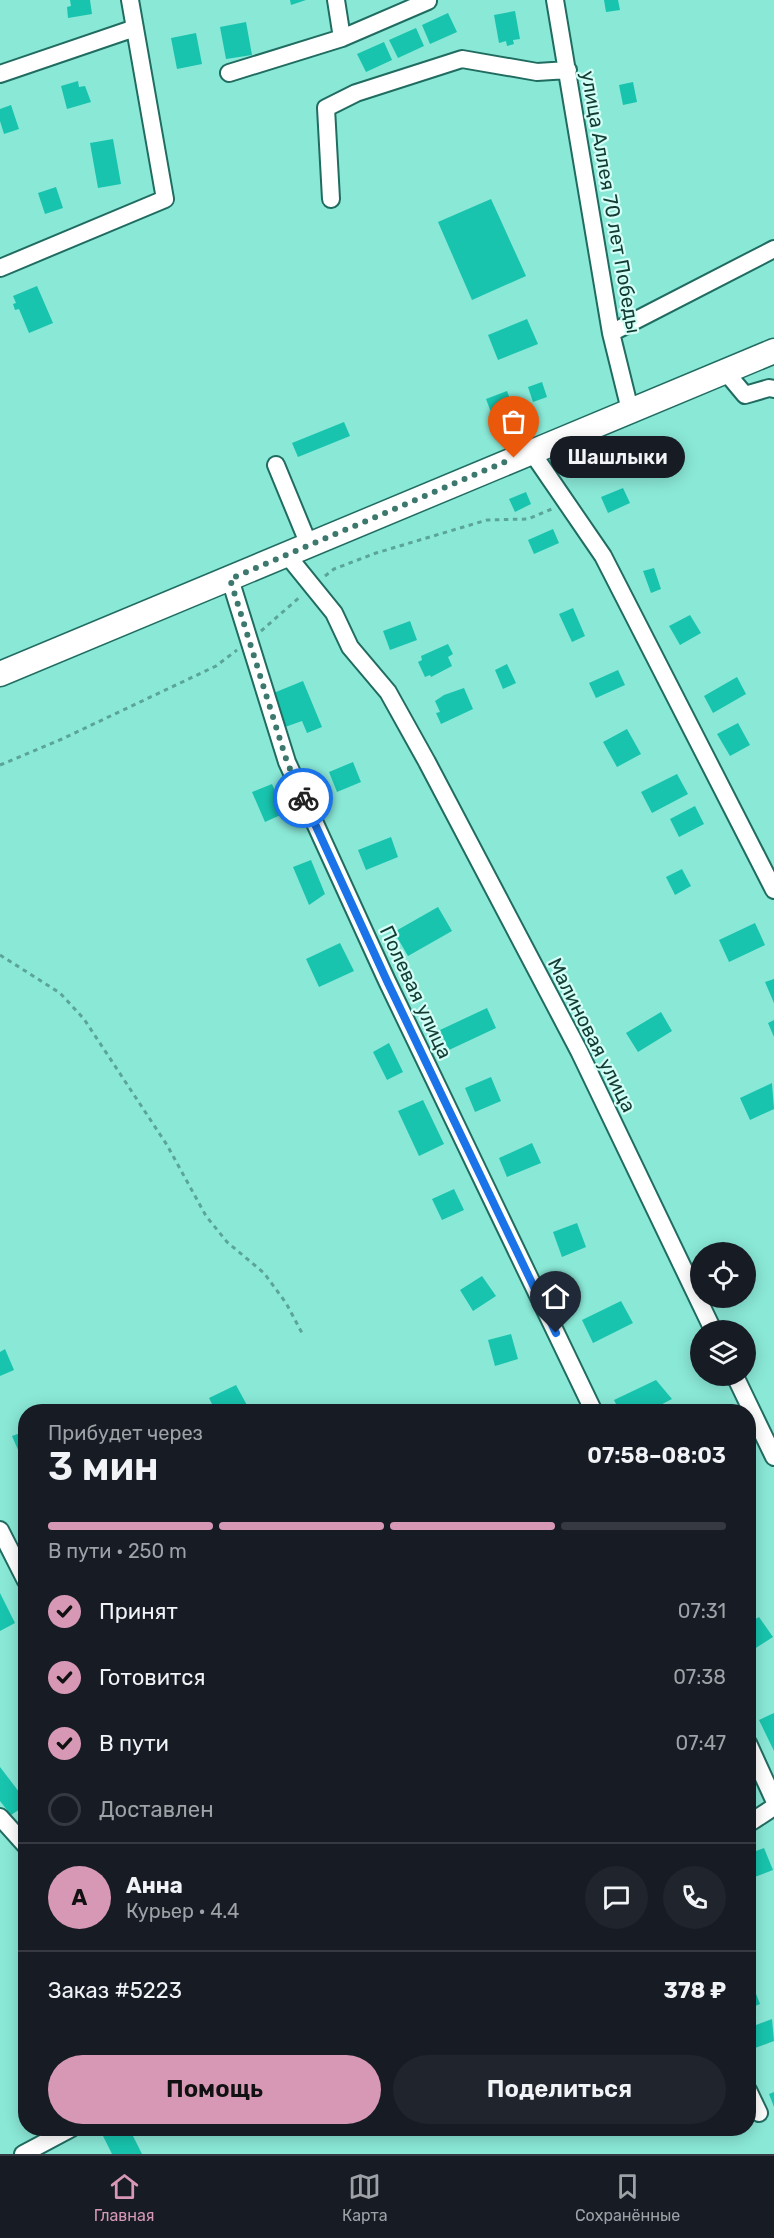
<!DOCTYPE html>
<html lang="ru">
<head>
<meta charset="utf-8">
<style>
	body { margin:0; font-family:Rubik,sans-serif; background:#20242c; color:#f1f3f6; height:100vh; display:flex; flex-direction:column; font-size:22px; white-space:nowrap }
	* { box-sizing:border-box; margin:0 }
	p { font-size:20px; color:#9ea1a6 }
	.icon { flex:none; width:33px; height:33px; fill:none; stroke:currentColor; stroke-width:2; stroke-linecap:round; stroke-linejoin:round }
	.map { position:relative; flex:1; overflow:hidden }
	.panel { position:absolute; left:18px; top:1404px; width:738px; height:732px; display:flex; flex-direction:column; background:#171b24; border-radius:24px; box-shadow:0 3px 15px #0003 }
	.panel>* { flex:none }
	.controls { position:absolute; left:690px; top:1242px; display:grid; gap:12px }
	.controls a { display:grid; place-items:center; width:66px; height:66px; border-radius:50%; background:#171b24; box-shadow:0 3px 15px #0003; font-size:30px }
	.pin { position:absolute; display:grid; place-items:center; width:51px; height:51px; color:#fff; margin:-62px -26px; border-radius:50% 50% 50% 0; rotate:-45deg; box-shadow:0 0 6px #0007 }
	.pin .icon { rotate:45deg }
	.courier { position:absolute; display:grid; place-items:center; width:60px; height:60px; margin:-30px; border:4px solid #1a73e8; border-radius:50%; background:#fff; color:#222; box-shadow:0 2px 8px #0007 }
	.bubble { position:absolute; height:42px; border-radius:21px; background:#171b24; box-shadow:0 3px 15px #0003; font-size:20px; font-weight:600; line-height:42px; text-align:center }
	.headline em { font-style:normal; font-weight:600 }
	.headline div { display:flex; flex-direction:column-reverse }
	.headline { display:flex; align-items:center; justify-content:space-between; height:102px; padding:0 30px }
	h1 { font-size:39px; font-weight:600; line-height:45px }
	.bar { display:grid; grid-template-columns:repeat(4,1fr); gap:9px 6px; align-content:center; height:72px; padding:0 30px }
	.bar i { height:8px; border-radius:4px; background:#363941 }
	.bar .active { background:#d698b4 }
	.bar p { grid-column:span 4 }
	.line { display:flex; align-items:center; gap:15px; padding:0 30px; border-top:2px solid #363941 }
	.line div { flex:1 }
	.round { display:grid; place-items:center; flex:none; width:63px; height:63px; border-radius:32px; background:#20242c }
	ol { padding:0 30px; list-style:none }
	li { display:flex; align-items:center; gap:18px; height:66px }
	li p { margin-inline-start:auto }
	li .icon { padding:6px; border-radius:50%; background:#d698b4; color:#111; stroke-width:4 }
	li:last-child { color:#9ea1a6 }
	li i { width:33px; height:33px; border:3px solid #363941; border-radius:50% }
	.primary-button { display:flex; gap:12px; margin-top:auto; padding:12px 30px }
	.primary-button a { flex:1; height:69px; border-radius:36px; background:#d698b4; color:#111; font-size:24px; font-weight:600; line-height:69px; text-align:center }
	.primary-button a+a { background:#20242c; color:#f1f3f6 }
	.tab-bar { display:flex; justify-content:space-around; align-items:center; height:84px; border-top:2px solid #363941; background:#171b24; font-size:16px; color:#9ea1a6 }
	.tab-bar a { display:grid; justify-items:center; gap:3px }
	.tab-bar .active { color:#d698b4 }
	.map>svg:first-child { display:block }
	.building { fill:#18c4ae }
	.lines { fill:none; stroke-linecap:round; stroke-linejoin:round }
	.minor-casing { stroke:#216c61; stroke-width:20 }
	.highway-casing { stroke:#216c61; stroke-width:27 }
	.path { stroke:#5ba598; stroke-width:3; stroke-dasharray:4.5 4.5; stroke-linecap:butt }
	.minor { stroke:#fff; stroke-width:16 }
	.highway { stroke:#fff; stroke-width:24 }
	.done { stroke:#3c786d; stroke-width:6; stroke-dasharray:0 10.8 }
	.route { stroke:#1a73e8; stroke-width:8 }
	.labels { text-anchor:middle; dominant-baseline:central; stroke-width:4.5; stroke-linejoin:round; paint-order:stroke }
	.street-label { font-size:20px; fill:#123b34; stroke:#d3fff6 }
</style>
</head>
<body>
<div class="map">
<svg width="774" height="2154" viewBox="0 0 774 2154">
	<rect width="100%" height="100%" fill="#8ae8d7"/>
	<path class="building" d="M70,0H90L92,14L68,18L67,7L71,6Z
		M290,0H306L291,5Z
		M604,0H618L620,10L606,12Z
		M515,11L520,39L513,40L514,44L507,46L506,41L499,43L494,15Z
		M448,13L457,32L430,44L422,25Z
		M246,22L252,55L226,59L220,27Z
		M416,28L424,46L398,58L389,40Z
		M196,33L202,64L177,69L171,38Z
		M384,42L392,60L366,72L357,54Z
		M78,81L79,87L85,86L91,102L67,109L61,86Z
		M633,82L637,102L623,105L619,85Z
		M11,105L19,129L4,134L0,121V109Z
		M113,139L121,184L98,188L90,143Z
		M56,187L63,208L45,214L38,193Z
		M491,199L526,276L472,300L438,222Z
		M37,286L53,323L29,333L19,309L15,310L13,304L16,303L13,296Z
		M527,319L538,344L498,360L488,335Z
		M542,382L547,397L533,402L528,387Z
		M507,391L515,412L494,420L486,399Z
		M344,422L350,436L298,457L292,443Z
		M623,488L630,503L608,513L601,497Z
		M526,492L531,504L515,512L509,499Z
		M553,529L559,543L534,554L528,540Z
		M654,568L661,589L651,593L643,571Z
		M573,608L585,636L572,642L559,614Z
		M690,615L701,633L680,645L669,626Z
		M410,621L417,640L390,650L383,631Z
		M448,644L453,654L448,657L452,666L431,677L430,675L425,677L418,662L422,660L421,656Z
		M507,664L516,683L503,689L495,670Z
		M618,670L625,685L596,698L589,683Z
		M737,677L746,694L713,713L704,696Z
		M303,681L322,727L307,733L302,721L285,727L271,694Z
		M464,688L473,709L441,724L436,713L440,712L435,701L444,695Z
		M738,723L750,745L730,756L717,734Z
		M627,729L641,754L617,767L603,742Z
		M353,762L361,782L337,792L329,772Z
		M677,774L688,794L652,813L641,792Z
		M272,784L285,813L265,822L252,792Z
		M695,806L704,824L679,837L670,819Z
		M391,837L398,857L366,870L358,850Z
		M311,860L325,894L309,905L293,867Z
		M682,869L691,886L675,895L666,877Z
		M438,907L452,931L408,956L394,932Z
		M755,923L765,945L729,962L719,940Z
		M340,943L354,971L319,987L306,959Z
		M774,979V1003L765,982Z
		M487,1008L496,1028L449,1050L440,1030Z
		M661,1012L672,1031L638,1052L626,1033Z
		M774,1020V1037L768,1023Z
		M389,1043L403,1072L387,1080L373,1052Z
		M491,1077L501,1101L475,1112L465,1088Z
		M772,1083L774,1109L750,1120L740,1098Z
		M423,1100L444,1144L419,1156L398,1111Z
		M532,1143L541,1163L507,1177L499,1158Z
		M454,1189L464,1210L442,1220L432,1199Z
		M577,1223L586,1247L562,1257L553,1232Z
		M482,1276L496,1296L473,1311L460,1290Z
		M621,1301L633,1323L593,1343L582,1320Z
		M511,1334L518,1359L495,1366L488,1340Z
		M5,1349L14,1370L0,1376V1352Z
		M656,1380L672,1399L647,1412H620L614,1400Z
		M236,1385L248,1407L239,1412H216L209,1398Z
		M26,1431V1458L22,1459L12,1436Z
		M0,1593L15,1623L0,1631Z
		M759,1617L773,1637L748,1653V1623Z
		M774,1713V1751L759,1720Z
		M0,1767L26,1801V1805L11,1815L0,1801Z
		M764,1848L773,1870L752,1878L748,1868V1854Z
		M753,1986L760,2004L748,2009V1988Z
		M772,2019L774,2041L755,2048L748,2028Z
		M774,2092V2107L769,2094Z
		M119,2128H129L142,2154H112L103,2136Z"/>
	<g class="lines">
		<defs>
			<path id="minor" d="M336,0L342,38
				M555,0L611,333L630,410
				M229,73L342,38L428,1
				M0,74L135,28
				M331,199L326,108L356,93L462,59L537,72L568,70
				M0,268L165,199L130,0
				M611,333L774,249
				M725,371L745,395L769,388L774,389
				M531,451L603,556L774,890
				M276,465L309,545
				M287,555L334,613L350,647L388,692L427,762L579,1051L713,1330
				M230,579L287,762L387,981L594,1412
				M735,1376L774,1457
				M0,1530L26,1581
				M748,1743L774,1800
				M0,1817L26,1846
				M748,1824L774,1807
				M748,2090L759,2113
				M23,2154L72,2128"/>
			<path id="highway" d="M0,674L774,351"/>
		</defs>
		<use href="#minor" class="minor-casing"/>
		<use href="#highway" class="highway-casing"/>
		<path class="path" d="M325,576L334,569L376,553L487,520L528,519L552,509
			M261,631L301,596
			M0,765L62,739L216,666L237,650
			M0,955L60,993L84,1019L167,1145L206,1216L227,1242L264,1273L286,1303L302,1333"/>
		<use href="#minor" class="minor"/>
		<use href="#highway" class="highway"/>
	</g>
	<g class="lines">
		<path class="done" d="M303,798L287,762L230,579L514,458"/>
		<path class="route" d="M303,798L387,981L556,1333"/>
	</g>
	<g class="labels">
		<g class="street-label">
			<text transform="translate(611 202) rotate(80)">улица Аллея 70 лет Победы</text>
			<text transform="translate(416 992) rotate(65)">Полевая улица</text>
			<text transform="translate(592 1035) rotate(63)">Малиновая улица</text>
		</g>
	</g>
</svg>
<div class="controls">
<a><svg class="icon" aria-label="locate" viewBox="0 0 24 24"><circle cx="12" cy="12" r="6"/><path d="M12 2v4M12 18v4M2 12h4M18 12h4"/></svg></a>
<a><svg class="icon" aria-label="layers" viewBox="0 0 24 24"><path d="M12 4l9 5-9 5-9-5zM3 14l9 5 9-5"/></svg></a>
</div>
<div class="pin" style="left:514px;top:458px;background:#ea580c"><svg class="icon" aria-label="bag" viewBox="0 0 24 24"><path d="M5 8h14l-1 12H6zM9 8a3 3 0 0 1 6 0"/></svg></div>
<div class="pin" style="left:556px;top:1333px;background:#1f2937"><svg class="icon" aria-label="home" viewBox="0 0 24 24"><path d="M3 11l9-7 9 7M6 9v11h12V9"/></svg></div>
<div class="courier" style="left:303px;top:798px"><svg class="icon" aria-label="bike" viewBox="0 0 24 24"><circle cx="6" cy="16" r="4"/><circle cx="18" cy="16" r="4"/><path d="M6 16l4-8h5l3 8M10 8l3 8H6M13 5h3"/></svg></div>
<div class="bubble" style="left:550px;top:436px;width:135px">Шашлыки</div>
<section class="panel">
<div class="headline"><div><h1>3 мин</h1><p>Прибудет через</p></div><em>07:58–08:03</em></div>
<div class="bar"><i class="active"></i><i class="active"></i><i class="active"></i><i></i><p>В пути · 250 m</p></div>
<ol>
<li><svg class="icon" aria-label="check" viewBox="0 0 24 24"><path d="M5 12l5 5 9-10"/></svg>Принят<p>07:31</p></li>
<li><svg class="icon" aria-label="check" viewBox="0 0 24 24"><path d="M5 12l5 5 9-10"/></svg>Готовится<p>07:38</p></li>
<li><svg class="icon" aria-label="check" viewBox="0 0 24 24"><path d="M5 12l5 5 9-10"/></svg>В пути<p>07:47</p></li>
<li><i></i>Доставлен</li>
</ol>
<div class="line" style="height:108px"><b class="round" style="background:#d698b4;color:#111">А</b><div><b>Анна</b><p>Курьер · 4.4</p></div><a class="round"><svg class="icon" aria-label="chat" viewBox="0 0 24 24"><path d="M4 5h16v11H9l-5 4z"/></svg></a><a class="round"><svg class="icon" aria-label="phone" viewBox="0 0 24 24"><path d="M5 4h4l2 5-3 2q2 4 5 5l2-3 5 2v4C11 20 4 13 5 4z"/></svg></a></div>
<div class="line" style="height:78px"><div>Заказ #5223</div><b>378 ₽</b></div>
<div class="primary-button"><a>Помощь</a><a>Поделиться</a></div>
</section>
</div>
<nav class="tab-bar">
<a class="active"><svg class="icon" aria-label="home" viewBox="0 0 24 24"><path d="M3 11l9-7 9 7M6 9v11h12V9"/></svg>Главная</a>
<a><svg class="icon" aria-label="map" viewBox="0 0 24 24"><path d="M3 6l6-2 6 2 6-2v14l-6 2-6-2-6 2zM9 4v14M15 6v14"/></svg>Карта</a>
<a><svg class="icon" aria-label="saved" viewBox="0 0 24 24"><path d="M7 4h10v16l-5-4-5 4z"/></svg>Сохранённые</a>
</nav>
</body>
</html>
